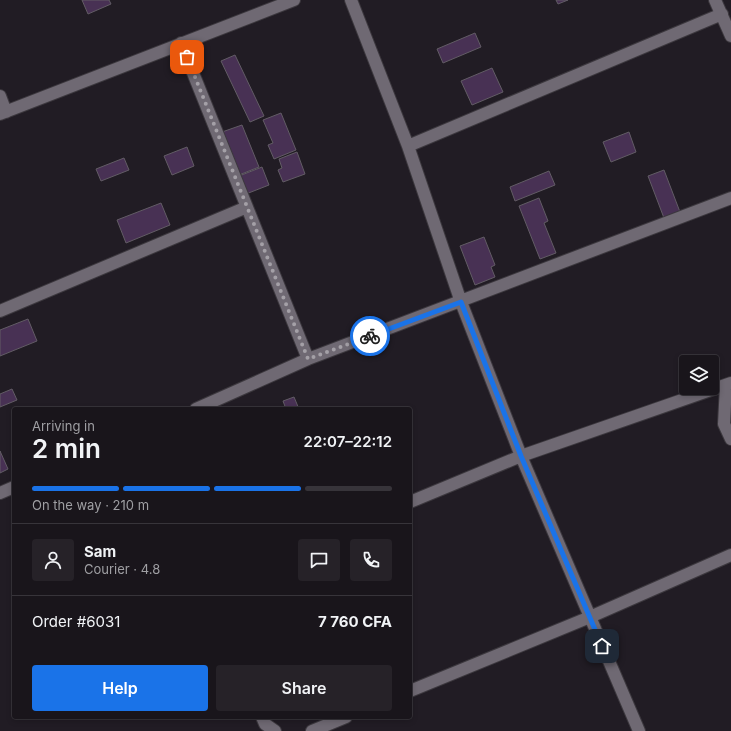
<!DOCTYPE html>
<html lang="en">
<head>
<meta charset="utf-8">
<style>
	body { margin:0; font-family:Inter,sans-serif; background:#262228; color:#f1f3f6; height:100vh; display:flex; flex-direction:column; font-size:15px; white-space:nowrap }
	* { box-sizing:border-box; margin:0 }
	p { font-size:13px; color:#9f9fa3 }
	.icon { flex:none; width:22px; height:22px; fill:none; stroke:currentColor; stroke-width:2; stroke-linecap:round; stroke-linejoin:round }
	.map { position:relative; flex:1; overflow:hidden }
	.details { position:absolute; left:12px; top:407px; width:400px; height:312px; display:flex; flex-direction:column; background:#19151b; border-radius:4px; box-shadow:0 2px 6px #0003,0 0 0 1px #37343a }
	.details>* { flex:none }
	.tools { position:absolute; left:679px; top:355px; display:grid; gap:8px }
	.tools a { display:grid; place-items:center; width:40px; height:40px; border-radius:4px; background:#19151b; box-shadow:0 2px 6px #0003,0 0 0 1px #37343a; font-size:20px }
	.pin { position:absolute; display:grid; place-items:center; width:34px; height:34px; color:#fff; margin:-17px; border-radius:8px; box-shadow:0 2px 6px #0006 }
	.courier { position:absolute; display:grid; place-items:center; width:40px; height:40px; margin:-20px; border:3px solid #1a73e8; border-radius:50%; background:#fff; color:#222; box-shadow:0 1px 5px #0007 }
	.overview em { font-style:normal; font-weight:600 }
	.overview div { display:flex; flex-direction:column-reverse }
	.overview { display:flex; align-items:center; justify-content:space-between; height:68px; padding:0 20px }
	h1 { font-size:26px; font-weight:600; line-height:30px }
	.bar { display:grid; grid-template-columns:repeat(4,1fr); gap:6px 4px; align-content:center; height:48px; padding:0 20px }
	.bar i { height:5px; border-radius:3px; background:#37343a }
	.bar .selected { background:#1a73e8 }
	.bar p { grid-column:span 4 }
	.line { display:flex; align-items:center; gap:10px; padding:0 20px; border-top:1px solid #37343a }
	.line div { flex:1 }
	.round { display:grid; place-items:center; flex:none; width:42px; height:42px; border-radius:4px; background:#262228 }
	.action { display:flex; gap:8px; margin-top:auto; padding:8px 20px }
	.action a { flex:1; height:46px; border-radius:4px; background:#1a73e8; color:#fff; font-size:16px; font-weight:600; line-height:46px; text-align:center }
	.action a+a { background:#262228; color:#f1f3f6 }
	.map>svg:first-child { display:block }
	.building { fill:#483154; stroke:#625c65 }
	.lines { fill:none; stroke-linecap:round; stroke-linejoin:round }
	.minor-casing { stroke:#3c383e; stroke-width:14 }
	.minor { stroke:#6f6973; stroke-width:12 }
	.done { stroke:#a4a0a7; stroke-width:4; stroke-dasharray:0 7.2 }
	.route { stroke:#1a73e8; stroke-width:5 }
</style>
</head>
<body>
<div class="map">
<svg width="731" height="731" viewBox="0 0 731 731">
	<rect width="100%" height="100%" fill="#211c24"/>
	<path class="building" d="M82,0H109L111,4L88,14Z
		M556,0H568L558,4Z
		M475,33L481,47L443,63L437,49Z
		M235,55L264,116L250,122L221,61Z
		M492,68L503,92L472,105L461,81Z
		M281,113L296,150L274,159L268,145L273,143L263,120Z
		M242,125L259,167L239,175L222,132Z
		M629,132L636,152L611,162L603,142Z
		M187,147L194,166L172,175L164,156Z
		M297,152L305,174L283,182L278,170L282,168L279,159Z
		M124,158L129,170L101,181L96,169Z
		M262,167L269,185L246,194L239,176Z
		M664,170L680,212L664,218L648,176Z
		M549,171L555,185L515,201L510,187Z
		M539,198L548,221L544,223L556,253L540,259L519,206Z
		M161,203L170,225L126,243L117,220Z
		M484,237L495,265L491,267L495,277L475,285L460,246Z
		M28,319L37,341L0,356V330Z
		M12,389L17,400L0,407V394Z
		M294,397L299,409H286L283,401Z
		M0,451L8,469L0,473Z"/>
	<g class="lines">
		<defs>
			<path id="minor" d="M351,0L408,146L461,302L521,456L639,731
				M715,0L731,36
				M181,43L308,359
				M0,96L6,112
				M0,114L294,0
				M408,146L722,14
				M0,311L247,207
				M726,385L724,424L731,439
				M196,409L308,359L731,198
				M0,493L14,487
				M410,502L521,456L731,383
				M410,691L590,617L731,555
				M262,717L265,724L275,731
				M312,731L346,717"/>
		</defs>
		<use href="#minor" class="minor-casing"/>
		<use href="#minor" class="minor"/>
	</g>
	<g class="lines">
		<path class="done" d="M187,57L308,359L370,336"/>
		<path class="route" d="M370,336L461,302L521,456L602,646"/>
	</g>
</svg>
<div class="tools">
<a><svg class="icon" aria-label="layers" viewBox="0 0 24 24"><path d="M12 4l9 5-9 5-9-5zM3 14l9 5 9-5"/></svg></a>
</div>
<div class="pin" style="left:187px;top:57px;background:#ea580c"><svg class="icon" aria-label="bag" viewBox="0 0 24 24"><path d="M5 8h14l-1 12H6zM9 8a3 3 0 0 1 6 0"/></svg></div>
<div class="pin" style="left:602px;top:646px;background:#1f2937"><svg class="icon" aria-label="home" viewBox="0 0 24 24"><path d="M3 11l9-7 9 7M6 9v11h12V9"/></svg></div>
<div class="courier" style="left:370px;top:336px"><svg class="icon" aria-label="bike" viewBox="0 0 24 24"><circle cx="6" cy="16" r="4"/><circle cx="18" cy="16" r="4"/><path d="M6 16l4-8h5l3 8M10 8l3 8H6M13 5h3"/></svg></div>
<section class="details">
<div class="overview"><div><h1>2 min</h1><p>Arriving in</p></div><em>22:07–22:12</em></div>
<div class="bar"><i class="selected"></i><i class="selected"></i><i class="selected"></i><i></i><p>On the way · 210 m</p></div>
<div class="line" style="height:72px"><a class="round"><svg class="icon" aria-label="person" viewBox="0 0 24 24"><circle cx="12" cy="8" r="4"/><path d="M4 21q1-7 8-7t8 7"/></svg></a><div><b>Sam</b><p>Courier · 4.8</p></div><a class="round"><svg class="icon" aria-label="chat" viewBox="0 0 24 24"><path d="M4 5h16v11H9l-5 4z"/></svg></a><a class="round"><svg class="icon" aria-label="phone" viewBox="0 0 24 24"><path d="M5 4h4l2 5-3 2q2 4 5 5l2-3 5 2v4C11 20 4 13 5 4z"/></svg></a></div>
<div class="line" style="height:52px"><div>Order #6031</div><b>7 760 CFA</b></div>
<div class="action"><a>Help</a><a>Share</a></div>
</section>
</div>
</body>
</html>
